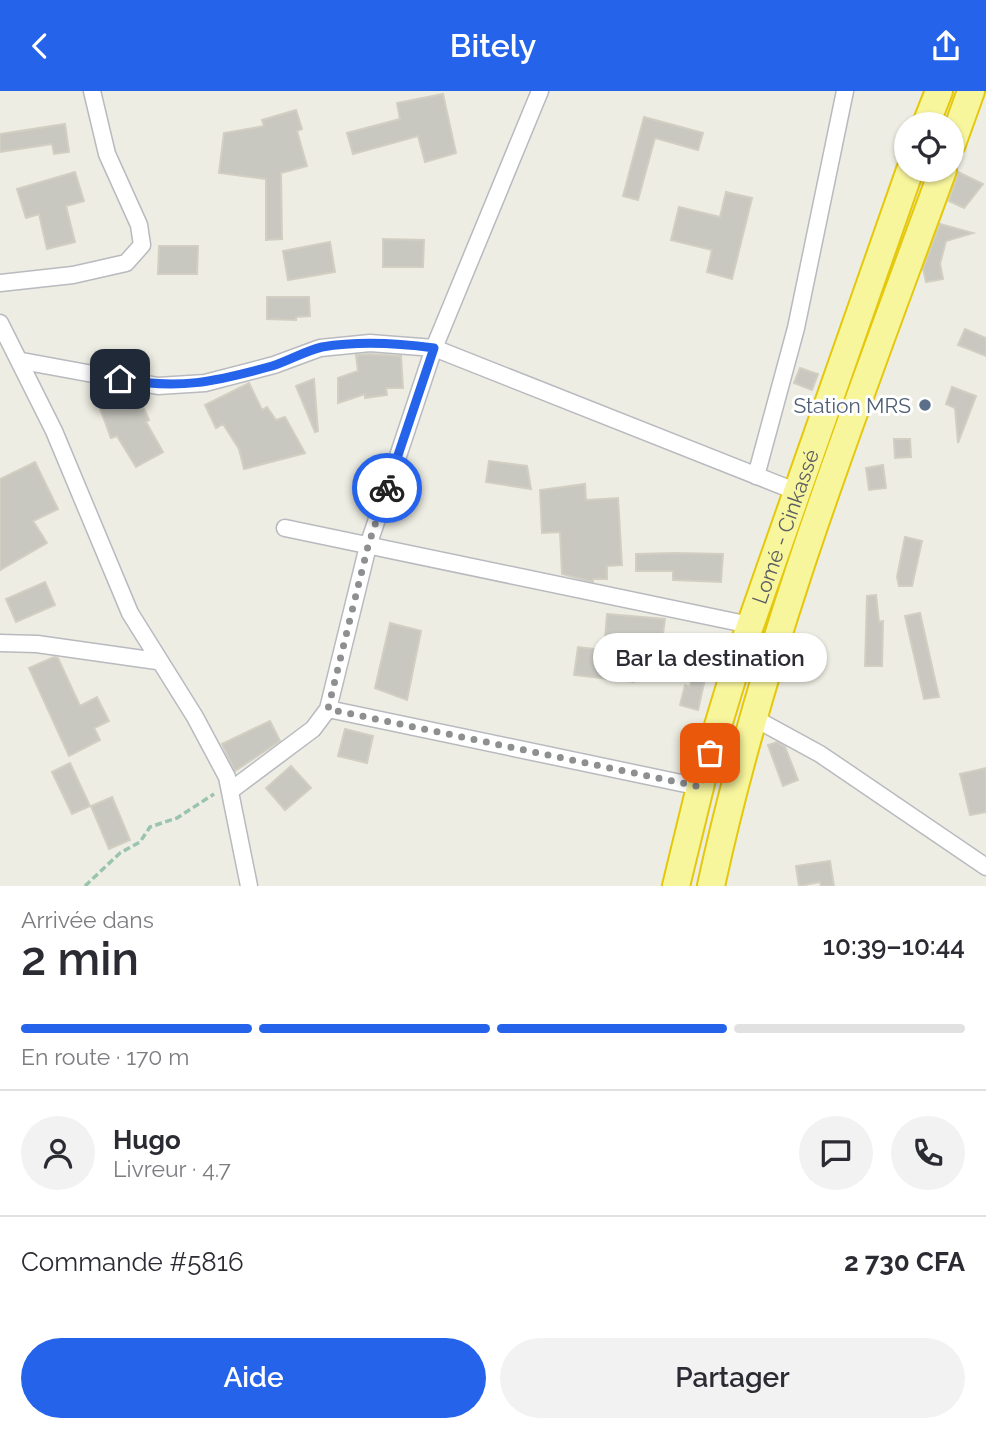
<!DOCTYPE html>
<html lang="fr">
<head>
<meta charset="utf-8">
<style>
	body { margin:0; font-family:Raleway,sans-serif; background:#f2f2f3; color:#2b2b33; height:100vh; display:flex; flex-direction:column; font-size:26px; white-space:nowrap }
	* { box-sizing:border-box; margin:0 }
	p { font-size:23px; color:#7c7c81 }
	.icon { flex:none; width:38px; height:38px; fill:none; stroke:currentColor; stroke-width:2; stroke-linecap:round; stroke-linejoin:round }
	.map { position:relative; height:795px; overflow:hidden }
	.panel { display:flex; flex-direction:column; background:#fff; flex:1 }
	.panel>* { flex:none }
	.controls { position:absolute; left:894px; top:21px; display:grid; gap:14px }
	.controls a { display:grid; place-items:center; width:70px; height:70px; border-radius:50%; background:#fff; box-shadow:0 2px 5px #0004; font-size:35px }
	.pin { position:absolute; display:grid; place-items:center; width:60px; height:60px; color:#fff; margin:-30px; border-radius:14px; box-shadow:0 4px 10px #0006 }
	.courier { position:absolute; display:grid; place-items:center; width:70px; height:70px; margin:-35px; border:5px solid #2563eb; border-radius:50%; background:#fff; color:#222; box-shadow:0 2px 9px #0007 }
	.bubble { position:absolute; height:49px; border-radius:24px; background:#fff; box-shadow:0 2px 5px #0004; font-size:23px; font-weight:600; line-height:49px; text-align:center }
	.headline em { font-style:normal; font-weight:600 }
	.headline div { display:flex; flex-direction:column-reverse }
	.headline { display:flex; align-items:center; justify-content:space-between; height:119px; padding:0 21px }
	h1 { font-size:46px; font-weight:600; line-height:52px }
	.bar { display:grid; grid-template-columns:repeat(4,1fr); gap:10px 7px; align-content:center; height:84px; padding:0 21px }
	.bar i { height:9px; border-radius:5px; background:#e1e1e2 }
	.bar .active { background:#2563eb }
	.bar p { grid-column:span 4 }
	.line { display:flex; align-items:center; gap:18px; padding:0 21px; border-top:2px solid #e1e1e2 }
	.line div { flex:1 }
	.round { display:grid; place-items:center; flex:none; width:74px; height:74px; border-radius:37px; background:#f2f2f3 }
	.button { display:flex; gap:14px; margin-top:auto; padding:14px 21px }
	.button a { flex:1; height:80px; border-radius:42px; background:#2563eb; color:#fff; font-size:28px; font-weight:600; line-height:80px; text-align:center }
	.button a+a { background:#f2f2f3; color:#2b2b33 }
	header { display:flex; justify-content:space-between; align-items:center; height:91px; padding:0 21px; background:#2563eb; color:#fff; font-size:32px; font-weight:600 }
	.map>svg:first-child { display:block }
	.building { fill:#c8c7c0; stroke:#d2cfc2; stroke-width:2 }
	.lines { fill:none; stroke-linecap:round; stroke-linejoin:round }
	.minor-casing { stroke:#b8babf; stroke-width:19 }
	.trunk-casing { stroke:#e5c80b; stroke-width:30 }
	.path { stroke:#9ac4ae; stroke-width:3.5; stroke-dasharray:7 3.5; stroke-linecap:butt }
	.minor { stroke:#fff; stroke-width:16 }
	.trunk { stroke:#f8f69d; stroke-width:26 }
	.done { stroke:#8e8f90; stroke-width:7; stroke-dasharray:0 12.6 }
	.route { stroke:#2563eb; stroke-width:9 }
	.service-dot { fill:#5c6f8a; stroke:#fff; stroke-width:2.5 }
	.labels { text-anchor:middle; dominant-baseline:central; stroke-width:6; stroke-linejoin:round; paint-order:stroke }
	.service-label { font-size:21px; fill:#4e5e75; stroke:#fff; text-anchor:end }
	.street-label { font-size:21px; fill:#5b5d63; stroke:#fff }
</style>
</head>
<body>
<header><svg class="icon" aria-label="back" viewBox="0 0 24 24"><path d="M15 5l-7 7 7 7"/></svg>Bitely<svg class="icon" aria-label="share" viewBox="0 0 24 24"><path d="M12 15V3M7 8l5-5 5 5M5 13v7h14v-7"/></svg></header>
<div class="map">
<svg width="986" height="795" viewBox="0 0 986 795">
	<rect width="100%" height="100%" fill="#edede3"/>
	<path class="building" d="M443,3L456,62L425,71L418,45L353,63L347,42L400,28L397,12Z
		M296,19L302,38L297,40L307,75L281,82L282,148L266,149V88L219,82L224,42L264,35L262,29Z
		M644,26L703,42L698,59L655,47L638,109L623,105Z
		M65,33L69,61L54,63L52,53L0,61V43Z
		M75,81L84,110L66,115L75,151L47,158L39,123L26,127L17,98Z
		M958,81L983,93L964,117L949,110Z
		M726,101L752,107L732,188L707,181L712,159L671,149L679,116L720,126Z
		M940,133L973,142L946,150L940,173L943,188L926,191L923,178Z
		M383,148L424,149L423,176H383Z
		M330,151L335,181L288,189L283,160Z
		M159,155H198L197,183H158Z
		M267,206H309L310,225L296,226V229L267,228Z
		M965,238L986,247V265L958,254Z
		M370,263L401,265L403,297H386L387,304L365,307V303L338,312V287L358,280L356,264Z
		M800,277L818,283L812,299L794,292Z
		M314,288L318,340L315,341L296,295Z
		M249,292L262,319L267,316L276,329L285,326L305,362L244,378L239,358L223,333L216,337L205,314Z
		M952,296L976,305L958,352L955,317L946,313Z
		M131,301L137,302L149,329L146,331L163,361L136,376L117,345L111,347L98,312Z
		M894,348H910L911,366L895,367Z
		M489,370L527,375L531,398L486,391Z
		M35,371L58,418L33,430L47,452L0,479V388Z
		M883,374L886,397L869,399L866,377Z
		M585,393L586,409L618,407L622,474L607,475V488H593V491L562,483L560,441L542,442L540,399Z
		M905,446L922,450L912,495H899L897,486Z
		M675,462L723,463L721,491L673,489V480H636V463Z
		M45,491L55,514L16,531L6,508Z
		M876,504L879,531L883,530L882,575H865L867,505Z
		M920,522L939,606L924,608L905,525Z
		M607,523L665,528L657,589L635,588L634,591L574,584L578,556L604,559Z
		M390,532L421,540L407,609L375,597Z
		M696,564L710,566L698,619L680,614L685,594L690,596Z
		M54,566L58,567L80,615L97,606L109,630L94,637L100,649L69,665L29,577Z
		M270,630L280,650L235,680L222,653Z
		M345,638L373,645L367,672L338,665Z
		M777,651L785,656L798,689L783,695L768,654Z
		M70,672L90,715L72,723L52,681Z
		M291,675L311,697L285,719L266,697Z
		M986,677V721L970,724L960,683Z
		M112,706L130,749L109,758L91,715Z
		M830,770L834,795H821L820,791L799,795L796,775Z"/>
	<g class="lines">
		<defs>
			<path id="minor" d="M0,192L73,184L126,172L142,154L139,134L107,63L92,0
				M0,232L54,340L130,522L195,626L227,686L249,795
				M22,270L158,295L205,292L274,274L320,257L370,252L434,257L795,400
				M756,385L796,237L845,0
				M285,437L750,534
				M0,552L37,553L157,570
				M328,618L368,455L434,257L540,0
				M754,627L820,663L986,776
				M230,700L313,638L328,618L700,696"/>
			<g id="trunk">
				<path d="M926,33L939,0"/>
				<path d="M952,53L971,0"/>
				<path id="s1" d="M676,795L703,684L737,572L910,79"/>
				<path d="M711,795C764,550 857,314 943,79"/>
			</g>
		</defs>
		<use href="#minor" class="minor-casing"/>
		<use href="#trunk" class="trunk-casing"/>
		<path class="path" d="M85,795L120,762L140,751L150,736L177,727L214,703"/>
		<use href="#minor" class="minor"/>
		<use href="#trunk" class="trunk"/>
	</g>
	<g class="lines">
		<path class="done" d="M387,397L368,455L328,618L701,696L710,662"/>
		<path class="route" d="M120,288C179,299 214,291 272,275C288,270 305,260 322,256C358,250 397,252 434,257L387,397"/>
	</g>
	<circle class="service-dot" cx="925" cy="314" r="7"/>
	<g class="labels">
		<g class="service-label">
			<text x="911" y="314">Station MRS</text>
		</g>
		<g class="street-label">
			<text stroke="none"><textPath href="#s1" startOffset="376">Lomé - Cinkassé</textPath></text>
		</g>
	</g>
</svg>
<div class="controls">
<a><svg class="icon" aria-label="locate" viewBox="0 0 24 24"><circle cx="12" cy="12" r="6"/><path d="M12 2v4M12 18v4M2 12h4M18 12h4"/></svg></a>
</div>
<div class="pin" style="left:710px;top:662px;background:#ea580c"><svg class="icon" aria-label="bag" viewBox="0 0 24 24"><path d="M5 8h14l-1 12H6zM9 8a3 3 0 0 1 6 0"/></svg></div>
<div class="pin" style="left:120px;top:288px;background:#1f2937"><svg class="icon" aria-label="home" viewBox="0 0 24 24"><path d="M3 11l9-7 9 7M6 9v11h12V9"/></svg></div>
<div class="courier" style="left:387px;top:397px"><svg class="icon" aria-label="bike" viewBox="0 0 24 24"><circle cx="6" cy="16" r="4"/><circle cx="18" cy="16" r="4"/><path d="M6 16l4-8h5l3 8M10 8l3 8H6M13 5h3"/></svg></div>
<div class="bubble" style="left:593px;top:542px;width:234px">Bar la destination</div>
</div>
<section class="panel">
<div class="headline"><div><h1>2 min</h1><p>Arrivée dans</p></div><em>10:39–10:44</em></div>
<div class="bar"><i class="active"></i><i class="active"></i><i class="active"></i><i></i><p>En route · 170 m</p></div>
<div class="line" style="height:126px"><a class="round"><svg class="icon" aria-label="person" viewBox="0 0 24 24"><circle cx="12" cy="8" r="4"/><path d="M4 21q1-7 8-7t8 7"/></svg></a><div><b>Hugo</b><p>Livreur · 4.7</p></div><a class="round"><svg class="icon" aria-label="chat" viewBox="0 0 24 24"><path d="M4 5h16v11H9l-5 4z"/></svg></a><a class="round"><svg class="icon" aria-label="phone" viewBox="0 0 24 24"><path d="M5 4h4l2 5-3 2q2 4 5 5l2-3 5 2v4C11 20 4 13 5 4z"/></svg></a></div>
<div class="line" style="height:91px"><div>Commande #5816</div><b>2 730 CFA</b></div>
<div class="button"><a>Aide</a><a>Partager</a></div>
</section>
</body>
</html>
